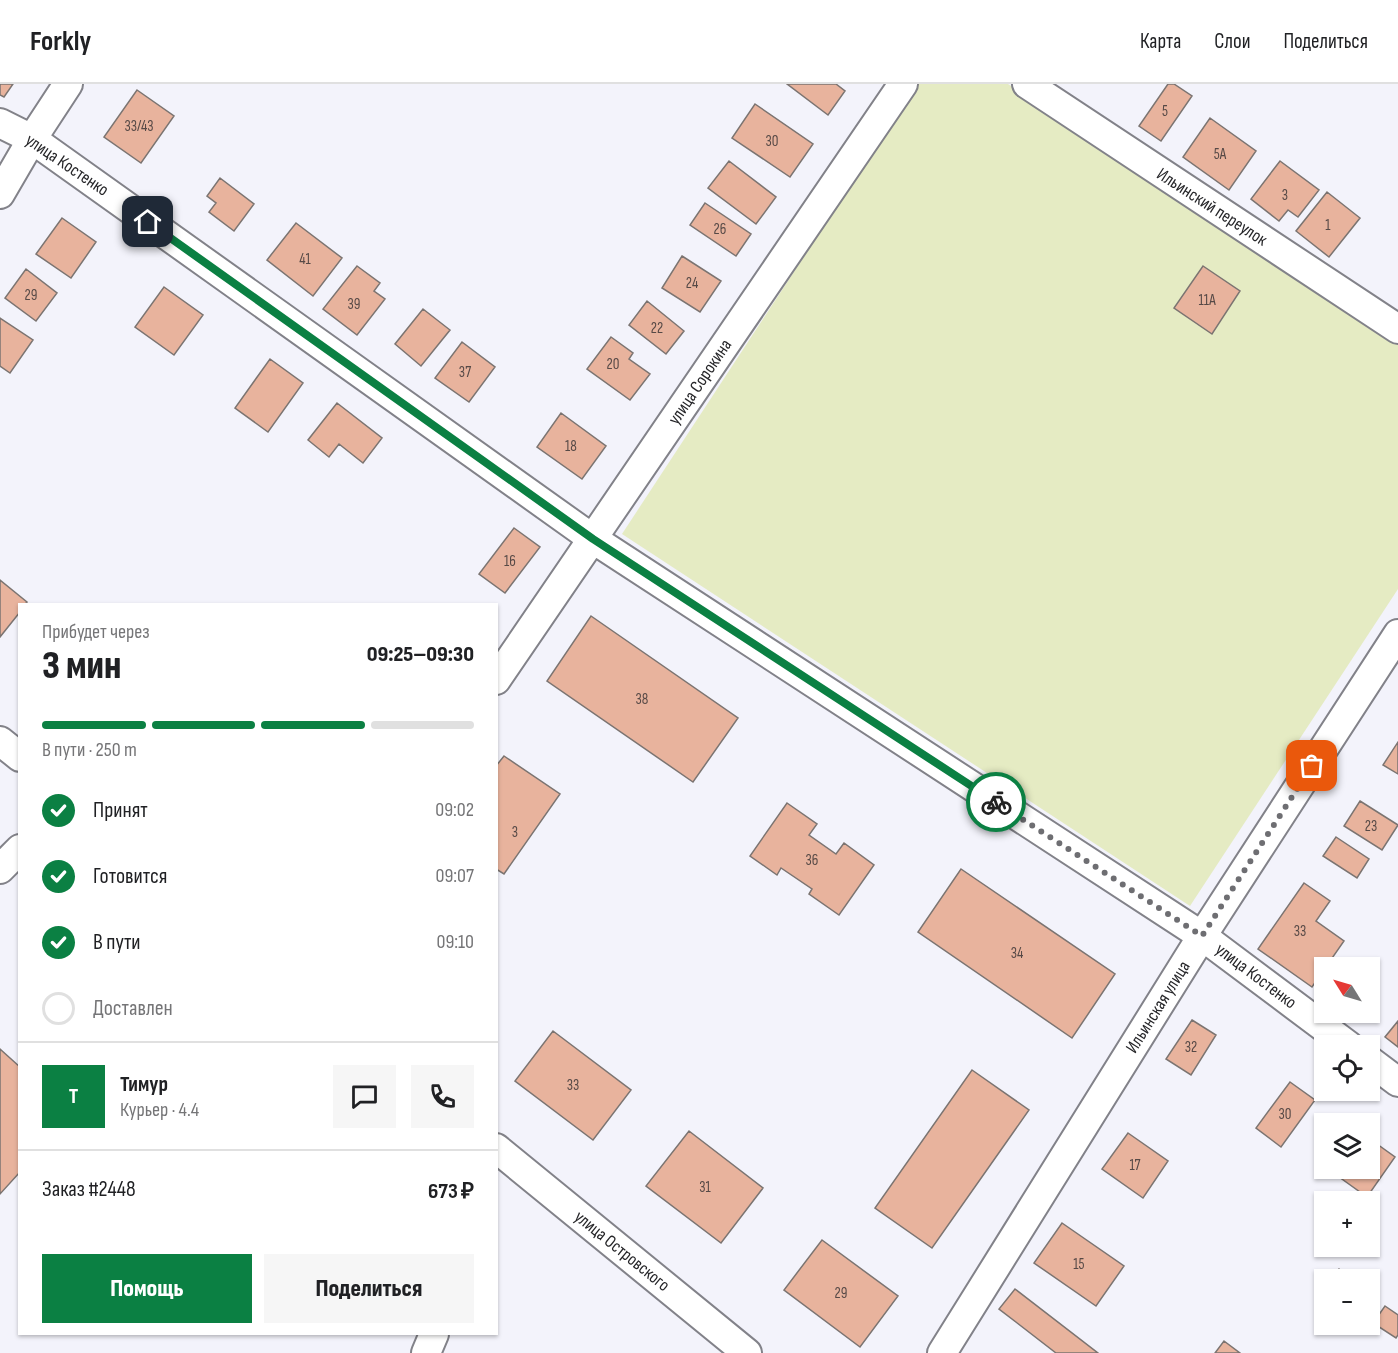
<!DOCTYPE html>
<html lang="ru">
<head>
<meta charset="utf-8">
<style>
	body { margin:0; font-family:"Sofia Sans Condensed",sans-serif; background:#f6f6f6; color:#202124; height:100vh; display:flex; flex-direction:column; font-size:22px; white-space:nowrap }
	* { box-sizing:border-box; margin:0 }
	p { font-size:20px; color:#757577 }
	.icon { flex:none; width:33px; height:33px; fill:none; stroke:currentColor; stroke-width:2; stroke-linecap:round; stroke-linejoin:round }
	.map { position:relative; flex:1; overflow:hidden }
	.side { position:absolute; left:18px; top:519px; width:480px; height:732px; display:flex; flex-direction:column; background:#fff; border-radius:0px; box-shadow:0 2px 4px #0004 }
	.side>* { flex:none }
	.needle { width:39px; rotate:307deg }
	.buttons { position:absolute; left:1314px; top:873px; display:grid; gap:12px }
	.buttons a { display:grid; place-items:center; width:66px; height:66px; border-radius:0px; background:#fff; box-shadow:0 2px 4px #0004; font-size:30px }
	.pin { position:absolute; display:grid; place-items:center; width:51px; height:51px; color:#fff; margin:-26px; border-radius:12px; box-shadow:0 3px 9px #0006 }
	.courier { position:absolute; display:grid; place-items:center; width:60px; height:60px; margin:-30px; border:4px solid #0b8043; border-radius:50%; background:#fff; color:#222; box-shadow:0 2px 8px #0007 }
	.head em { font-style:normal; font-weight:800 }
	.head div { display:flex; flex-direction:column-reverse }
	.head { display:flex; align-items:center; justify-content:space-between; height:102px; padding:0 24px }
	h1 { font-size:39px; font-weight:800; line-height:45px }
	.bar { display:grid; grid-template-columns:repeat(4,1fr); gap:9px 6px; align-content:center; height:72px; padding:0 24px }
	.bar i { height:8px; border-radius:4px; background:#e0e0e0 }
	.bar .on { background:#0b8043 }
	.bar p { grid-column:span 4 }
	.line { display:flex; align-items:center; gap:15px; padding:0 24px; border-top:2px solid #e0e0e0 }
	.line div { flex:1 }
	.round { display:grid; place-items:center; flex:none; width:63px; height:63px; border-radius:0px; background:#f6f6f6 }
	ol { padding:0 24px; list-style:none }
	li { display:flex; align-items:center; gap:18px; height:66px }
	li p { margin-inline-start:auto }
	li .icon { padding:6px; border-radius:50%; background:#0b8043; color:#fff; stroke-width:4 }
	li:last-child { color:#757577 }
	li i { width:33px; height:33px; border:3px solid #e0e0e0; border-radius:50% }
	.button { display:flex; gap:12px; margin-top:auto; padding:12px 24px }
	.button a { flex:1; height:69px; border-radius:0px; background:#0b8043; color:#fff; font-size:24px; font-weight:800; line-height:69px; text-align:center }
	.button a+a { background:#f6f6f6; color:#202124 }
	header { display:flex; align-items:center; gap:36px; box-sizing:border-box; height:84px; padding:0 30px; background:#fff; border-bottom:2px solid #e0e0e0 }
	header strong { font-size:28px }
	nav { display:flex; gap:33px; margin-inline-start:auto; font-size:21px }
	.map>svg:first-child { display:block }
	.green { fill:#e5ebc3 }
	.building { fill:#e8b39d; stroke:#7b7471; stroke-width:1.5 }
	.lines { fill:none; stroke-linecap:round; stroke-linejoin:round }
	.minor-casing { stroke:#828289; stroke-width:32 }
	.minor { stroke:#fff; stroke-width:28 }
	.done { stroke:#6e6e72; stroke-width:6; stroke-dasharray:0 10.8 }
	.route { stroke:#0b8043; stroke-width:8 }
	.labels { text-anchor:middle; dominant-baseline:central; stroke-width:5; stroke-linejoin:round; paint-order:stroke }
	.number-label { font-size:15px; fill:#564946 }
	.street-label { font-size:18px; fill:#262629; stroke:#fff }
</style>
</head>
<body>
<header>
<strong>Forkly</strong>
<nav><a>Карта</a><a>Слои</a><a>Поделиться</a></nav>
</header>
<div class="map">
<svg width="1398" height="1269" viewBox="0 0 1398 1269">
	<rect width="100%" height="100%" fill="#f3f3fb"/>
	<path class="green" d="M917,0H1008L1398,255V505L1190,822L622,450Z"/>
	<path class="building" d="M0,0H13L4,13L0,11Z
		M787,0H836L845,7L828,31Z
		M1168,0H1174L1192,12L1161,57L1139,42Z
		M137,6L174,32L141,79L104,53Z
		M755,20L813,60L790,93L732,54Z
		M1210,34L1256,67L1229,106L1183,73Z
		M729,77L776,113L756,140L708,104Z
		M1280,77L1319,106L1298,133L1288,126L1279,137L1251,115Z
		M220,94L254,120L234,147L209,128L216,119L207,112Z
		M1327,108L1360,134L1329,173L1296,147Z
		M705,119L751,150L736,172L690,141Z
		M62,134L96,158L71,194L36,170Z
		M296,139L342,174L313,212L267,176Z
		M682,172L721,197L700,228L662,204Z
		M357,182L380,199L374,207L385,215L357,251L323,225Z
		M1203,182L1240,207L1212,250L1174,224Z
		M26,185L57,209L36,237L5,214Z
		M164,203L203,231L174,271L135,243Z
		M647,217L684,247L666,270L629,241Z
		M423,225L450,246L421,282L395,260Z
		M0,234L33,256L10,289L0,282Z
		M611,253L633,269L629,275L650,290L630,316L587,285Z
		M462,258L495,283L469,318L435,294Z
		M270,275L303,299L268,348L235,324Z
		M337,319L382,354L363,379L339,360L329,373L308,356Z
		M561,329L606,362L582,395L537,363Z
		M514,444L540,463L505,509L479,490Z
		M0,496L27,518L25,520H20V528L0,553Z
		M591,532L738,634L693,698L547,597Z
		M1398,658V690L1383,681Z
		M504,672L560,710L504,790L496,785V682Z
		M1360,717L1398,741L1382,766L1344,742Z
		M787,719L817,740L809,751L836,770L844,759L874,781L839,831L809,810L812,805L781,784L777,791L750,772Z
		M1336,753L1369,775L1357,794L1323,772Z
		M961,785L1115,890L1072,954L918,848Z
		M1304,799L1330,817L1316,837L1344,857L1312,903L1258,865Z
		M1192,936L1216,951L1191,991L1166,975Z
		M1398,937V963L1385,953Z
		M553,947L631,1006L593,1056L515,997Z
		M0,965L20,983V1088L0,1110Z
		M972,986L1029,1026L932,1164L875,1124Z
		M1290,998L1315,1016L1281,1063L1256,1044Z
		M689,1047L763,1104L721,1159L646,1102Z
		M1128,1049L1168,1077L1143,1114L1102,1085Z
		M1370,1055L1395,1073L1367,1113L1335,1090L1339,1084H1370Z
		M1062,1139L1124,1182L1096,1222L1034,1179Z
		M822,1156L898,1212L860,1263L784,1206Z
		M1339,1185L1354,1196H1331Z
		M1015,1205L1098,1269H1056L999,1225Z
		M1385,1222L1398,1231V1251L1396,1254L1373,1239Z
		M1224,1257L1240,1269H1215Z"/>
	<g class="lines">
		<defs>
			<path id="minor" d="M1027,0L1398,245
				M0,39L32,55L593,455L1202,852L1349,962
				M0,110L32,55L68,0
				M496,596L903,0
				M0,657L20,673
				M0,785L20,765
				M1370,977L1398,998
				M496,1064L747,1269
				M426,1269L434,1250
				M942,1269L1202,852L1398,550"/>
		</defs>
		<use href="#minor" class="minor-casing"/>
		<use href="#minor" class="minor"/>
	</g>
	<g class="lines">
		<path class="done" d="M996,718L1202,852L1312,682"/>
		<path class="route" d="M148,138L593,455L996,718"/>
	</g>
	<g class="labels">
		<g class="number-label">
			<text x="1165" y="27">5</text>
			<text x="139" y="42">33/43</text>
			<text x="772" y="57">30</text>
			<text x="1220" y="70">5А</text>
			<text x="1285" y="111">3</text>
			<text x="1328" y="141">1</text>
			<text x="720" y="145">26</text>
			<text x="305" y="175">41</text>
			<text x="692" y="199">24</text>
			<text x="31" y="211">29</text>
			<text x="1207" y="216">11А</text>
			<text x="354" y="220">39</text>
			<text x="657" y="244">22</text>
			<text x="613" y="280">20</text>
			<text x="465" y="288">37</text>
			<text x="571" y="362">18</text>
			<text x="510" y="477">16</text>
			<text x="642" y="615">38</text>
			<text x="1371" y="742">23</text>
			<text x="515" y="748">3</text>
			<text x="812" y="776">36</text>
			<text x="1300" y="847">33</text>
			<text x="1017" y="869">34</text>
			<text x="1191" y="963">32</text>
			<text x="573" y="1001">33</text>
			<text x="1285" y="1030">30</text>
			<text x="1135" y="1081">17</text>
			<text x="705" y="1103">31</text>
			<text x="1079" y="1180">15</text>
			<text x="841" y="1209">29</text>
		</g>
		<g class="street-label">
			<text transform="translate(67 81) rotate(34)">улица Костенко</text>
			<text transform="translate(1212 123) rotate(33)">Ильинский переулок</text>
			<text transform="translate(700 298) rotate(-56)">улица Сорокина</text>
			<text transform="translate(1256 892) rotate(37)">улица Костенко</text>
			<text transform="translate(1158 923) rotate(-58)">Ильинская улица</text>
			<text transform="translate(622 1167) rotate(39)">улица Островского</text>
		</g>
	</g>
</svg>
<div class="buttons">
<a><svg class="needle" viewBox="-14 -14 28 28"><path d="M0-13l5 13h-10z" fill="#e53935"/><path d="M0 13l5-13h-10z" fill="#757577"/></svg></a>
<a><svg class="icon" aria-label="locate" viewBox="0 0 24 24"><circle cx="12" cy="12" r="6"/><path d="M12 2v4M12 18v4M2 12h4M18 12h4"/></svg></a>
<a><svg class="icon" aria-label="layers" viewBox="0 0 24 24"><path d="M12 4l9 5-9 5-9-5zM3 14l9 5 9-5"/></svg></a>
<a>+</a>
<a>−</a>
</div>
<div class="pin" style="left:1312px;top:682px;background:#ea580c"><svg class="icon" aria-label="bag" viewBox="0 0 24 24"><path d="M5 8h14l-1 12H6zM9 8a3 3 0 0 1 6 0"/></svg></div>
<div class="pin" style="left:148px;top:138px;background:#1f2937"><svg class="icon" aria-label="home" viewBox="0 0 24 24"><path d="M3 11l9-7 9 7M6 9v11h12V9"/></svg></div>
<div class="courier" style="left:996px;top:718px"><svg class="icon" aria-label="bike" viewBox="0 0 24 24"><circle cx="6" cy="16" r="4"/><circle cx="18" cy="16" r="4"/><path d="M6 16l4-8h5l3 8M10 8l3 8H6M13 5h3"/></svg></div>
<section class="side">
<div class="head"><div><h1>3 мин</h1><p>Прибудет через</p></div><em>09:25–09:30</em></div>
<div class="bar"><i class="on"></i><i class="on"></i><i class="on"></i><i></i><p>В пути · 250 m</p></div>
<ol>
<li><svg class="icon" aria-label="check" viewBox="0 0 24 24"><path d="M5 12l5 5 9-10"/></svg>Принят<p>09:02</p></li>
<li><svg class="icon" aria-label="check" viewBox="0 0 24 24"><path d="M5 12l5 5 9-10"/></svg>Готовится<p>09:07</p></li>
<li><svg class="icon" aria-label="check" viewBox="0 0 24 24"><path d="M5 12l5 5 9-10"/></svg>В пути<p>09:10</p></li>
<li><i></i>Доставлен</li>
</ol>
<div class="line" style="height:108px"><b class="round" style="background:#0b8043;color:#fff">Т</b><div><b>Тимур</b><p>Курьер · 4.4</p></div><a class="round"><svg class="icon" aria-label="chat" viewBox="0 0 24 24"><path d="M4 5h16v11H9l-5 4z"/></svg></a><a class="round"><svg class="icon" aria-label="phone" viewBox="0 0 24 24"><path d="M5 4h4l2 5-3 2q2 4 5 5l2-3 5 2v4C11 20 4 13 5 4z"/></svg></a></div>
<div class="line" style="height:78px"><div>Заказ #2448</div><b>673 ₽</b></div>
<div class="button"><a>Помощь</a><a>Поделиться</a></div>
</section>
</div>
</body>
</html>
